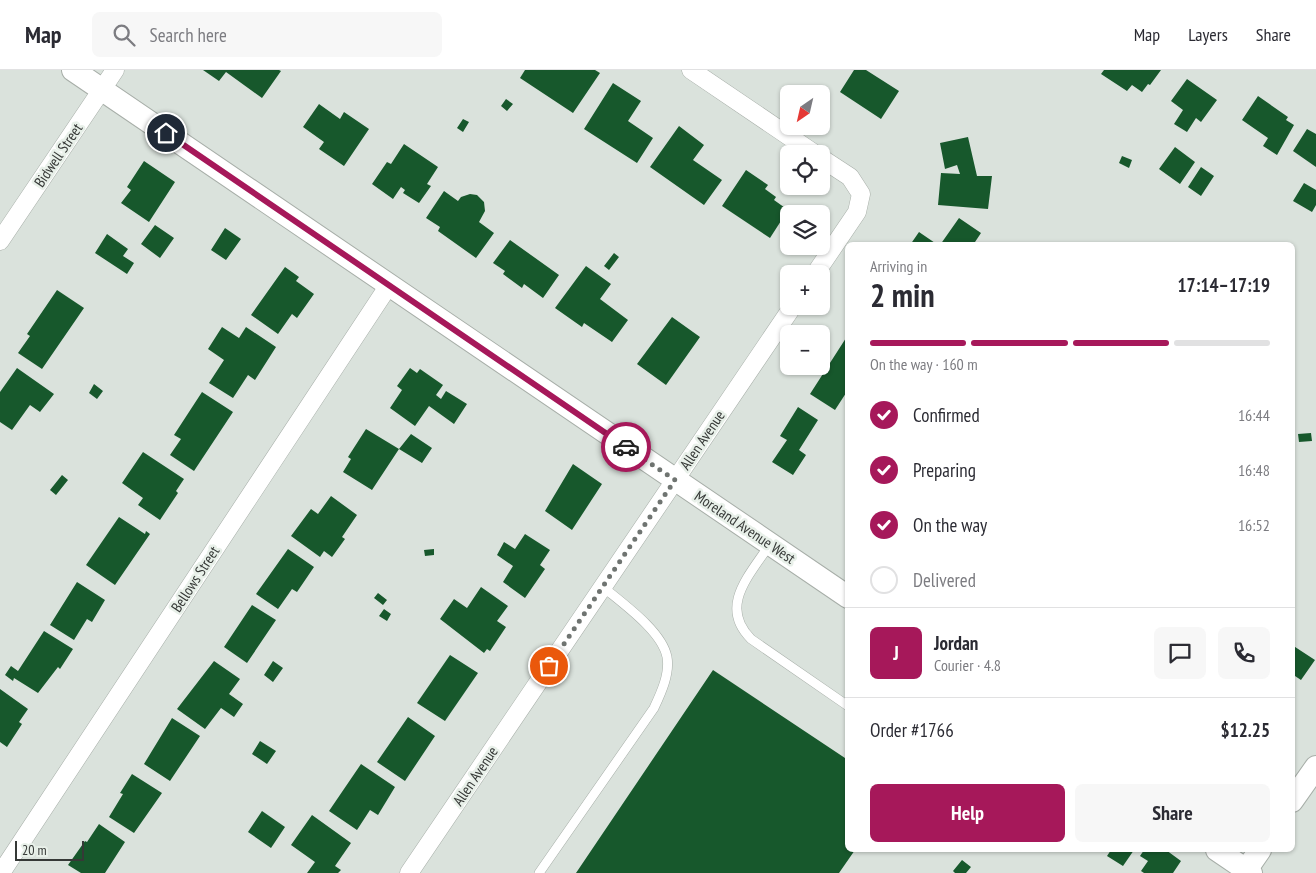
<!DOCTYPE html>
<html lang="en">
<head>
<meta charset="utf-8">
<style>
	body { margin:0; font-family:"PT Sans Narrow",sans-serif; background:#f7f7f7; color:#2b2b33; height:100vh; display:flex; flex-direction:column; font-size:19px; white-space:nowrap }
	* { box-sizing:border-box; margin:0 }
	p { font-size:16px; color:#7c7c81 }
	.icon { flex:none; width:28px; height:28px; fill:none; stroke:currentColor; stroke-width:2; stroke-linecap:round; stroke-linejoin:round }
	.map { position:relative; flex:1; overflow:hidden }
	.sheet { position:absolute; left:845px; top:172px; width:450px; height:610px; display:flex; flex-direction:column; background:#fff; border-radius:8px; box-shadow:0 1px 4px #0004 }
	.sheet>* { flex:none }
	.needle { width:32px; rotate:214deg }
	.controls { position:absolute; left:780px; top:15px; display:grid; gap:10px }
	.controls a { display:grid; place-items:center; width:50px; height:50px; border-radius:8px; background:#fff; box-shadow:0 1px 4px #0004; font-size:25px }
	.scale { position:absolute; left:15px; bottom:12px; width:69px; box-sizing:border-box; padding-left:5px; border:2px solid #363937; border-top:0; font-size:14px; line-height:18px; white-space:nowrap; color:#363937; -webkit-text-stroke:4px #e8f0e9; paint-order:stroke }
	.pin { position:absolute; display:grid; place-items:center; width:42px; height:42px; color:#fff; margin:-21px; border:2px solid #fff; border-radius:50%; box-shadow:0 1px 5px #0007 }
	.courier { position:absolute; display:grid; place-items:center; width:50px; height:50px; margin:-25px; border:4px solid #a6185a; border-radius:50%; background:#fff; color:#222; box-shadow:0 1px 6px #0007 }
	.head em { font-style:normal; font-weight:600 }
	.head div { display:flex; flex-direction:column-reverse }
	.head { display:flex; align-items:center; justify-content:space-between; height:85px; padding:0 25px }
	h1 { font-size:32px; font-weight:600; line-height:38px }
	.bar { display:grid; grid-template-columns:repeat(4,1fr); gap:8px 5px; align-content:center; height:60px; padding:0 25px }
	.bar i { height:6px; border-radius:4px; background:#e1e1e2 }
	.bar .selected { background:#a6185a }
	.bar p { grid-column:span 4 }
	.line { display:flex; align-items:center; gap:12px; padding:0 25px; border-top:1px solid #e1e1e2 }
	.line div { flex:1 }
	.round { display:grid; place-items:center; flex:none; width:52px; height:52px; border-radius:8px; background:#f7f7f7 }
	ol { padding:0 25px; list-style:none }
	li { display:flex; align-items:center; gap:15px; height:55px }
	li p { margin-inline-start:auto }
	li .icon { padding:5px; border-radius:50%; background:#a6185a; color:#fff; stroke-width:4 }
	li:last-child { color:#7c7c81 }
	li i { width:28px; height:28px; border:2px solid #e1e1e2; border-radius:50% }
	.button { display:flex; gap:10px; margin-top:auto; padding:10px 25px }
	.button a { flex:1; height:58px; border-radius:8px; background:#a6185a; color:#fff; font-size:20px; font-weight:600; line-height:58px; text-align:center }
	.button a+a { background:#f7f7f7; color:#2b2b33 }
	header { display:flex; align-items:center; gap:30px; box-sizing:border-box; height:70px; padding:0 25px; background:#fff; border-bottom:1px solid #e1e1e2 }
	header strong { font-size:24px }
	nav { display:flex; gap:28px; margin-inline-start:auto; font-size:18px }
	.search { width:350px; height:45px; background:#f7f7f7; display:flex; align-items:center; gap:12px; box-sizing:border-box; padding:0 18px; border-radius:8px; color:#7c7c81; font-size:19px }
	.map>svg:first-child { display:block }
	.building { fill:#17582c }
	.lines { fill:none; stroke-linecap:round; stroke-linejoin:round }
	.service-casing { stroke:#a7aea8; stroke-width:10 }
	.minor-casing { stroke:#a7aea8; stroke-width:19 }
	.tertiary-casing { stroke:#a7aea8; stroke-width:24 }
	.service { stroke:#fff; stroke-width:9 }
	.minor { stroke:#fff; stroke-width:18 }
	.tertiary { stroke:#fff; stroke-width:22 }
	.done { stroke:#6f7471; stroke-width:5; stroke-dasharray:0 9 }
	.route { stroke:#a6185a; stroke-width:6 }
	.labels { text-anchor:middle; dominant-baseline:central; stroke-width:5; stroke-linejoin:round; paint-order:stroke }
	.street-label { font-size:15px; fill:#363937; stroke:#e8f0e9 }
</style>
</head>
<body>
<header>
<strong>Map</strong>
<div class="search"><svg class="icon" aria-label="search" viewBox="0 0 24 24"><circle cx="10" cy="10" r="6"/><path d="M15 15l6 6"/></svg>Search here</div>
<nav><a>Map</a><a>Layers</a><a>Share</a></nav>
</header>
<div class="map">
<svg width="1316" height="803" viewBox="0 0 1316 803">
	<rect width="100%" height="100%" fill="#dae2dc"/>
	<path class="building" d="M203,0H279L281,1L262,28L226,2L219,11Z
		M525,0H595L600,3L573,43L520,8Z
		M854,0H866L899,21L881,49L840,22Z
		M1104,0H1161L1150,15L1148,14L1142,22L1132,15L1127,21L1101,4Z
		M1187,9L1217,30L1201,52L1196,48L1187,62L1174,54L1183,40L1171,31Z
		M613,13L641,31L628,51L653,68L637,93L584,59Z
		M1258,26L1288,47L1286,50L1294,55L1277,85L1263,76L1268,68L1242,50Z
		M506,29L513,34L507,41L501,36Z
		M319,34L340,49L344,42L369,59L344,96L319,79L324,72L303,57Z
		M463,49L469,52L463,62L457,58Z
		M679,56L704,75L693,90L722,110L704,135L650,97Z
		M1307,59L1316,64V97L1293,81Z
		M968,67L977,106H992L988,139L938,135L941,103L960,104L957,95L945,99L940,73Z
		M404,74L438,97L427,114L431,116L419,133L403,123L405,120L401,117L393,129L372,114L387,92L391,94Z
		M1175,77L1195,92L1180,114L1159,99Z
		M1122,86L1132,90L1129,98L1119,93Z
		M144,91L175,112L149,152L121,133L131,120L127,117Z
		M1201,97L1214,106L1201,126L1188,117Z
		M746,100L768,115L765,119L776,127L774,130L788,140L770,168L722,136Z
		M1304,113L1316,120V135L1312,142L1293,131Z
		M444,121L458,131L461,127L470,124L477,125L484,132L485,141L479,152L494,163L476,188L438,161L440,157L426,148Z
		M959,148L981,163L973,175H940Z
		M155,155L174,168L160,188L141,174Z
		M225,158L241,169L226,190L211,180Z
		M919,162L938,175H910Z
		M107,164L128,179L123,186L134,193L127,204L95,183Z
		M510,170L559,205L543,228L524,214L522,218L503,204L505,201L493,193Z
		M614,183L619,187L609,200L604,196Z
		M586,196L611,214L600,229L628,250L612,272L584,253L582,257L555,238Z
		M285,197L299,207L296,211L314,224L297,248L292,244L278,264L251,245Z
		M57,220L84,238L42,299L18,283L30,266L27,264Z
		M672,247L700,267L666,315L637,294Z
		M222,257L239,268L246,257L276,277L255,310L248,305L233,328L209,313L224,290L208,279Z
		M846,268L848,269V320L835,340L810,324Z
		M17,298L54,324L40,342L30,335L12,360L0,352V322Z
		M410,298L417,303L420,299L443,315L436,325L441,329L446,321L467,334L454,354L429,336L415,356L390,338L402,320L397,316Z
		M94,314L103,321L97,329L89,323Z
		M202,322L233,342L194,401L170,385L181,369L174,365Z
		M798,337L818,350L799,380L806,385L793,405L772,392L787,370L780,366Z
		M366,359L399,379L372,420L343,402L351,389L348,387Z
		M1311,363L1312,371L1299,372L1298,364Z
		M411,364L432,378L422,393L399,379Z
		M143,382L184,409L176,421L178,423L160,450L138,435L143,428L122,413Z
		M573,394L602,414L572,460L545,441Z
		M62,405L68,410L56,425L50,420Z
		M331,426L357,445L342,467L345,469L332,487L324,481L320,487L291,466L311,439L318,444Z
		M119,447L145,464L146,461L150,464L115,515L86,495Z
		M525,464L550,480L540,495L545,499L525,528L503,512L513,496L497,485L504,472L515,479Z
		M288,479L314,497L297,522L292,519L278,539L256,524Z
		M434,479V485L425,486L424,480Z
		M77,512L105,530L92,552L87,549L74,570L50,555Z
		M481,517L508,536L497,551L506,557L490,581L487,579L484,583L440,549L454,529L467,538Z
		M378,523L387,530L383,535L374,528Z
		M252,535L276,550L247,593L224,577Z
		M384,539L391,544L387,551L379,546Z
		M44,561L73,579L60,599L58,597L38,623L14,608L13,611L5,605L11,596L18,601Z
		M1292,575L1315,590L1301,610L1292,604Z
		M450,585L478,603L445,651L417,633Z
		M214,591L240,609L229,624L243,634L234,647L221,638L205,659L177,639Z
		M273,591L283,598L273,612L264,605Z
		M713,600L848,690V780H855L839,803H576Z
		M0,619L28,639L19,652L22,654L7,677L0,672Z
		M408,647L435,666L405,711L377,692Z
		M172,648L200,666L170,711L144,694Z
		M260,671L276,681L267,694L252,684Z
		M361,694L395,717L378,745L370,740L357,760L329,741Z
		M132,704L162,723L134,763L109,747L123,724L120,723Z
		M262,741L285,757L271,778L248,762Z
		M312,745L351,773L335,796L341,800L338,803H307L315,792L291,775Z
		M99,754L125,772L105,803H81L68,795L85,771L87,772Z
		M1111,780H1134L1123,796L1107,786Z
		M1144,780H1166L1181,791L1173,803H1144L1141,801L1148,791L1140,786Z
		M962,790L971,797L966,803H955L953,801Z"/>
	<g class="lines">
		<defs>
			<path id="service" d="M770,474C750,505 718,536 751,569L848,636
				M539,803L654,638C661,623 670,604 667,587C662,561 622,533 603,517"/>
			<path id="minor" d="M691,0L815,84
				M0,171L115,0
				M815,204L857,142L861,124L850,107L821,88
				M1,803L389,215
				M409,803L793,236"/>
			<path id="tertiary" d="M73,0L848,527
				M1292,731L1316,697
				M1217,780L1251,803
				M1244,803L1260,780"/>
		</defs>
		<use href="#service" class="service-casing"/>
		<use href="#minor" class="minor-casing"/>
		<use href="#tertiary" class="tertiary-casing"/>
		<use href="#service" class="service"/>
		<use href="#minor" class="minor"/>
		<use href="#tertiary" class="tertiary"/>
	</g>
	<g class="lines">
		<path class="done" d="M549,596L675,410L626,377"/>
		<path class="route" d="M166,63L626,377"/>
	</g>
	<g class="labels">
		<g class="street-label">
			<text transform="translate(58 85) rotate(-56)">Bidwell Street</text>
			<text transform="translate(702 370) rotate(-56)">Allen Avenue</text>
			<text transform="translate(745 457) rotate(34)">Moreland Avenue West</text>
			<text transform="translate(195 509) rotate(-57)">Bellows Street</text>
			<text transform="translate(475 706) rotate(-56)">Allen Avenue</text>
		</g>
	</g>
</svg>
<div class="controls">
<a><svg class="needle" viewBox="-14 -14 28 28"><path d="M0-13l5 13h-10z" fill="#e53935"/><path d="M0 13l5-13h-10z" fill="#7c7c81"/></svg></a>
<a><svg class="icon" aria-label="locate" viewBox="0 0 24 24"><circle cx="12" cy="12" r="6"/><path d="M12 2v4M12 18v4M2 12h4M18 12h4"/></svg></a>
<a><svg class="icon" aria-label="layers" viewBox="0 0 24 24"><path d="M12 4l9 5-9 5-9-5zM3 14l9 5 9-5"/></svg></a>
<a>+</a>
<a>−</a>
</div>
<div class="scale">20 m</div>
<div class="pin" style="left:549px;top:596px;background:#ea580c"><svg class="icon" aria-label="bag" viewBox="0 0 24 24"><path d="M5 8h14l-1 12H6zM9 8a3 3 0 0 1 6 0"/></svg></div>
<div class="pin" style="left:166px;top:63px;background:#1f2937"><svg class="icon" aria-label="home" viewBox="0 0 24 24"><path d="M3 11l9-7 9 7M6 9v11h12V9"/></svg></div>
<div class="courier" style="left:626px;top:377px"><svg class="icon" aria-label="car" viewBox="0 0 24 24"><path d="M5 17H2v-5l4-1 3-4h7l3 4 3 1v5h-3M9 17h6M6 11h13"/><circle cx="7" cy="17" r="2"/><circle cx="17" cy="17" r="2"/></svg></div>
<section class="sheet">
<div class="head"><div><h1>2 min</h1><p>Arriving in</p></div><em>17:14–17:19</em></div>
<div class="bar"><i class="selected"></i><i class="selected"></i><i class="selected"></i><i></i><p>On the way · 160 m</p></div>
<ol>
<li><svg class="icon" aria-label="check" viewBox="0 0 24 24"><path d="M5 12l5 5 9-10"/></svg>Confirmed<p>16:44</p></li>
<li><svg class="icon" aria-label="check" viewBox="0 0 24 24"><path d="M5 12l5 5 9-10"/></svg>Preparing<p>16:48</p></li>
<li><svg class="icon" aria-label="check" viewBox="0 0 24 24"><path d="M5 12l5 5 9-10"/></svg>On the way<p>16:52</p></li>
<li><i></i>Delivered</li>
</ol>
<div class="line" style="height:90px"><b class="round" style="background:#a6185a;color:#fff">J</b><div><b>Jordan</b><p>Courier · 4.8</p></div><a class="round"><svg class="icon" aria-label="chat" viewBox="0 0 24 24"><path d="M4 5h16v11H9l-5 4z"/></svg></a><a class="round"><svg class="icon" aria-label="phone" viewBox="0 0 24 24"><path d="M5 4h4l2 5-3 2q2 4 5 5l2-3 5 2v4C11 20 4 13 5 4z"/></svg></a></div>
<div class="line" style="height:65px"><div>Order #1766</div><b>$12.25</b></div>
<div class="button"><a>Help</a><a>Share</a></div>
</section>
</div>
</body>
</html>
